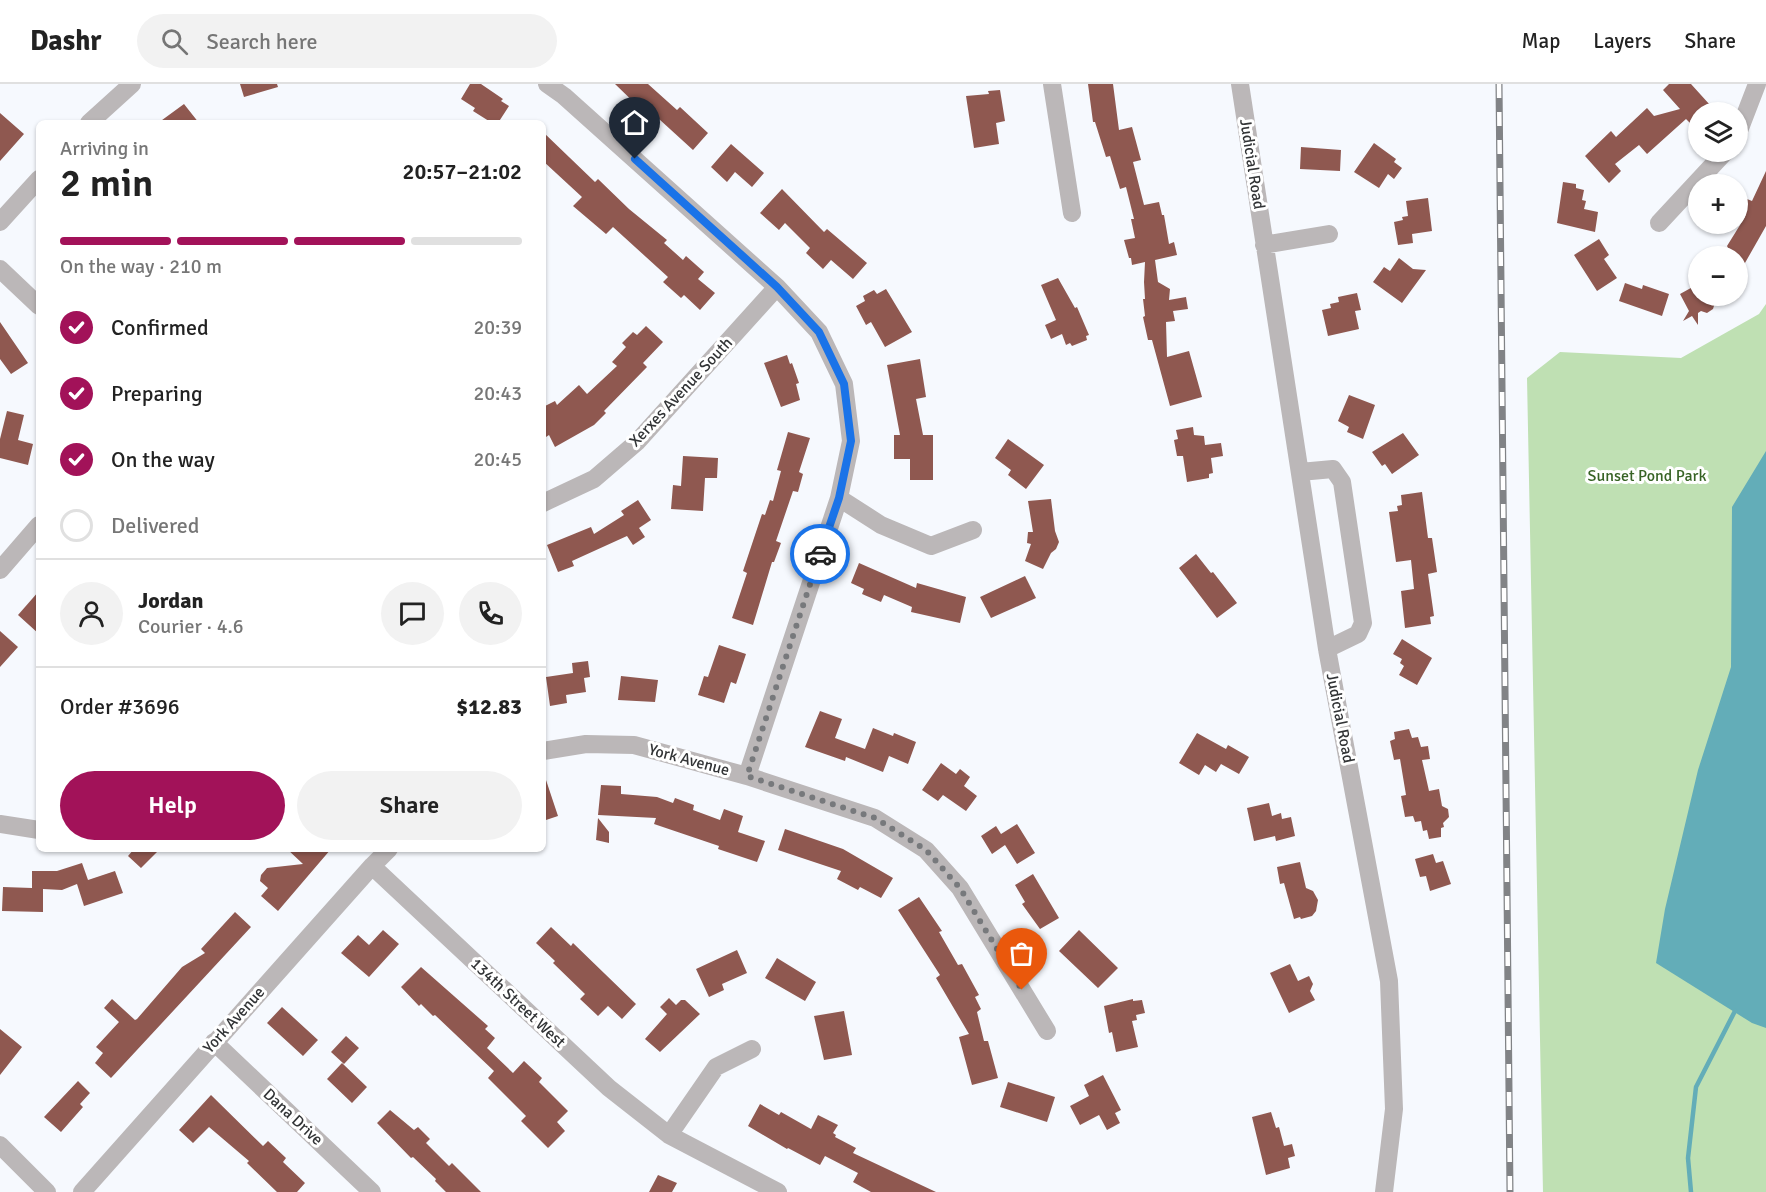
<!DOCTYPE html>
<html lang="en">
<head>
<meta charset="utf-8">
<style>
	body { margin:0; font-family:Signika,sans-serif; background:#f2f2f2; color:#222; height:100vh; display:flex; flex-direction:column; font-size:22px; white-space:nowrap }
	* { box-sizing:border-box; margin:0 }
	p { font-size:20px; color:#767676 }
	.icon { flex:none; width:33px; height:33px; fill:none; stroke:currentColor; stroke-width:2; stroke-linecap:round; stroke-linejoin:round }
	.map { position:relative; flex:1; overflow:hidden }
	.side { position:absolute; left:36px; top:36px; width:510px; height:732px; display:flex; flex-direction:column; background:#fff; border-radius:9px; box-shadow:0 2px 4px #0004 }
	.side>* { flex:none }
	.controls { position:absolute; left:1688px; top:18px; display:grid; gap:12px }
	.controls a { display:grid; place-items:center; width:60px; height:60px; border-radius:50%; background:#fff; box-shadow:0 2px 4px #0004; font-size:30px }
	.pin { position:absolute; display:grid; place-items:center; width:51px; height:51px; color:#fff; margin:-62px -26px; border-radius:50% 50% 50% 0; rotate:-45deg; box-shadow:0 0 6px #0007 }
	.pin .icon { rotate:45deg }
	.courier { position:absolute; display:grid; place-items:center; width:60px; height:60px; margin:-30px; border:4px solid #1a73e8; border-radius:50%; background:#fff; color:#222; box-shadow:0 2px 8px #0007 }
	.summary em { font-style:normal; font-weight:600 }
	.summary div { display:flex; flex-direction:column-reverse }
	.summary { display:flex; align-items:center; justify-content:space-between; height:102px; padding:0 24px }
	h1 { font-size:39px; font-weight:600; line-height:45px }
	.bar { display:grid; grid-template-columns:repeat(4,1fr); gap:9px 6px; align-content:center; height:72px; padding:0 24px }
	.bar i { height:8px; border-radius:4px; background:#e0e0e0 }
	.bar .current { background:#a21259 }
	.bar p { grid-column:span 4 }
	.line { display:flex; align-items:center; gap:15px; padding:0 24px; border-top:2px solid #e0e0e0 }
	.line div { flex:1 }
	.round { display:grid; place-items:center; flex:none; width:63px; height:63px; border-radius:32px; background:#f2f2f2 }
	ol { padding:0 24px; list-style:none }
	li { display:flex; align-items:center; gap:18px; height:66px }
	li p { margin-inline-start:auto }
	li .icon { padding:6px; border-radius:50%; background:#a21259; color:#fff; stroke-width:4 }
	li:last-child { color:#767676 }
	li i { width:33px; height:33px; border:3px solid #e0e0e0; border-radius:50% }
	.button { display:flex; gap:12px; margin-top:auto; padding:12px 24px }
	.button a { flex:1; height:69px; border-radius:36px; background:#a21259; color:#fff; font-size:24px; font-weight:600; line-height:69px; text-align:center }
	.button a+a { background:#f2f2f2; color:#222 }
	header { display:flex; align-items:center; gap:36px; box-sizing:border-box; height:84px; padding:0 30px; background:#fff; border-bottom:2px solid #e0e0e0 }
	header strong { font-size:28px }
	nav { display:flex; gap:33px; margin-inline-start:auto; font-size:21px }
	.search { width:420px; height:54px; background:#f2f2f2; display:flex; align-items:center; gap:15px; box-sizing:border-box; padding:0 21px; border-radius:33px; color:#767676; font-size:22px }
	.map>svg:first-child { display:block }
	.green { fill:#bfe0b3 }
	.water { fill:#63adb8 }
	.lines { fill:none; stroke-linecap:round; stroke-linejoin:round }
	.stream { stroke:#63adb8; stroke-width:4.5 }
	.building { fill:#8f5850 }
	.minor { stroke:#bbb7b8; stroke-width:18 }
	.rail-casing { stroke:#818386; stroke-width:7 }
	.rail { stroke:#fff; stroke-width:4.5; stroke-dasharray:14; stroke-linecap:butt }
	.done { stroke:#77797c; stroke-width:6; stroke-dasharray:0 10.8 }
	.route { stroke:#1a73e8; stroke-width:8 }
	.labels { text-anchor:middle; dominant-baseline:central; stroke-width:6; stroke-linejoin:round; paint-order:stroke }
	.street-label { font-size:16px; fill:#323436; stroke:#fff }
	.park-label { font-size:16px; fill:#376325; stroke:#fff }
</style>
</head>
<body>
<header>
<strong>Dashr</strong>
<div class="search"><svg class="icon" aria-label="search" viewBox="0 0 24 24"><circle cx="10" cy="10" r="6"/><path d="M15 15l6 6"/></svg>Search here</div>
<nav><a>Map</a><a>Layers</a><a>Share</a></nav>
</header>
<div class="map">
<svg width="1766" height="1108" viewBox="0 0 1766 1108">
	<rect width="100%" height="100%" fill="#f6f9fe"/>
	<path class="green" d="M1766,220V1108H1543L1527,294L1560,268L1681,274L1759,230Z"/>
	<path class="water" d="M1766,367V944L1752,939L1656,879L1665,825L1698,686L1731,583L1732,423Z"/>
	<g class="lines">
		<path class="stream" d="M1691,1108L1688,1074L1696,1003L1735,927"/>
	</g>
	<path class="building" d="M240,0H277L278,3L244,13Z
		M470,0H481L503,15L501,17L509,22L498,39H492L473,27L475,24L461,15Z
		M615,0H648L677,26L680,23L708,49L693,66L648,25L645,29Z
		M1088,0H1113L1119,46L1132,43L1141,76L1133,78L1144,121L1159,118L1162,131H1164L1169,160L1174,158L1177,171L1155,176L1158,198L1170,205L1169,216L1186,213L1188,225L1173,227L1175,237L1166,238L1167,273L1189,267L1202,313L1170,322L1152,256H1148L1143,233L1145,232L1143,215H1145L1144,198L1145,178L1132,181L1131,174H1129L1124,156L1135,154L1131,135H1134L1126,103L1120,105L1110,72L1106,73L1095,38H1093Z
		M1669,0H1691L1710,21L1702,28H1698V32L1690,39L1686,35L1647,70L1639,61L1615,80L1621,87L1609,99L1585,72L1611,47L1616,53L1647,24L1654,32L1680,25L1663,6Z
		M1000,6L1005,37L996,39L999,60L974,64L966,12L989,10L988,7Z
		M184,20L199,39H158Z
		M0,29L24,50L0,77Z
		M543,48L595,98L598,95L629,125L667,156L664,159L683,176L686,172L704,188L698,195L715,209L700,226L684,211L681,214L663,198L668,193L613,143L606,150L573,122L582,113L543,77Z
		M1374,59L1396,75L1394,78L1402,84L1394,95L1388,90L1379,104L1354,88Z
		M731,60L764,89L752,103L735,88L727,98L711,83Z
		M1301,63L1341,66L1340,87L1300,85Z
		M1766,87V142L1737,193V172H1723L1728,164L1727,162L1745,133L1739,130L1747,115L1752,117Z
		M1563,98L1576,100V104L1584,106L1582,116L1586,117L1584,125L1598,128L1595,148L1557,139Z
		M782,105L824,148L827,145L867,179L853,195L831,176L823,185L806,169L810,164L785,139L779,146L760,129Z
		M1428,114L1432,147L1412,150L1413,159L1398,161L1394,138L1403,136L1402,133L1408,132L1406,117Z
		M1599,155L1609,171L1604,175L1617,194L1597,207L1574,171Z
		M1399,174L1413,185L1426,186L1402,219L1373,198L1384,183L1390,187Z
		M1058,194L1075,224L1077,223L1089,251L1086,252L1087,256L1072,262L1070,259L1066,261L1062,250L1051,255L1045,241L1056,236L1041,201Z
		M1625,199L1642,205L1643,201L1669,210L1662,232L1619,217Z
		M1698,200V213L1717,212L1713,225L1707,229L1701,227L1698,229V241L1692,232L1683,237L1689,227L1680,210Z
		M886,205L912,248L885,263L871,238L866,241L856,222L865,217L863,212L874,206L877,210Z
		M1357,209L1361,226L1355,227L1359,245L1328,252L1322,226L1331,224L1330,220L1339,218L1338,213Z
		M0,238L28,279L11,290L0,275Z
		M646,242L663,258L643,279L647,283L604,327L606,329L594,341L555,363L549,351L543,355V323L555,317L557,321L579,301L587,310L617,282L612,278L626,263L622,259L633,248L637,251Z
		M787,271L790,280L792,279L799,299L796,300L800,316L781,323L764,279Z
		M920,275L926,313L916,315L923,351H933V396H910V375H894V351H900L887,281Z
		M1349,311L1375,321L1363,355L1347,348L1349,343L1338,337Z
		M7,327L24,331L18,356L33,360L28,381L0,374V355Z
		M1193,343L1194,351L1204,352L1205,361L1221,359L1223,372L1211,374L1213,389L1209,390V394L1187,398L1183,372H1177L1174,356L1178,355L1176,346Z
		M788,348L810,354L799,388L803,390L798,408L793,407L776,457L781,459L774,478H772L753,541L732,534L747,489L743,487L762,430L765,431L770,416L773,417L781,387L777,386Z
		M1403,349L1419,371L1392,390L1385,380L1382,382L1372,368Z
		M1008,355L1044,381L1026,405L1008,391L1011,386L995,374Z
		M683,372L718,374L717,394H705L703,427L671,425L673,401L681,402Z
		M1422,408L1428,454H1432L1437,488L1428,490L1434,532L1430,533L1431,540L1405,544L1401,507L1414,505L1411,476L1396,478L1389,428L1398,427L1397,422L1402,421L1401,411Z
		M1051,415L1055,447L1059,458L1056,465L1051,469L1043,485L1025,477L1031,460L1027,459L1028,448H1033L1028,417Z
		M638,416L651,436L639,444L645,453L633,461L627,452L572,477L574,482L558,488L547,461L591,443L594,450L624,431L621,427Z
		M1196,470L1211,489L1213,488L1237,519L1217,534L1179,484Z
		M859,479L916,504L917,499L966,513L960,539L911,528L912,523L884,511L881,518L862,510L864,505L851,499Z
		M1025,492L1036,514L991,534L980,513Z
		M39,507V550L18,531Z
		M0,547L18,563L0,583Z
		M1402,555L1432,574L1417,601L1399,591L1404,582L1400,579L1402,575L1393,570Z
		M719,561L746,570L736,600L731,598L724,619L698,611L704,592L708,593Z
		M588,577L590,593L584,594L586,608L566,611L567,619L550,622L546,593L573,589L572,579Z
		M621,592L658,596L655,618L618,616Z
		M820,627L842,635L835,654L865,665L873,644L893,652L894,649L916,658L908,680L889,672L883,688L846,673L845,677L805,663Z
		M1409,645L1412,654L1418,653L1421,663L1428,662L1430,675L1422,676L1429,707L1439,705L1442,722L1448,725L1449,733L1443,739L1444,743L1441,744V753L1429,755L1427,746L1423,747L1421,737L1415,738L1413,732L1405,733L1401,712L1406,711L1400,675L1394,676L1390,657L1395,655L1394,648Z
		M1197,649L1226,665L1228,661L1249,673L1239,690L1221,680L1216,688L1205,681L1199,691L1179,679Z
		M941,679L956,690L960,685L970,693L964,702L977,712L966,727L943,711L938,717L922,706Z
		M545,693L558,732L543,737V694Z
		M601,701L621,702V710L657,713L673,719L675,714L694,721L693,726L720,736L724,725L743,732L738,748L765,757L757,778L718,765L719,762L654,740L656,734L598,731Z
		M1269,719L1272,732L1281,729L1282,735L1291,733L1295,752L1276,757L1275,752L1254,757L1247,724Z
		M598,734L609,748V759L596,756Z
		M1017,740L1035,769L1017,780L1005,761L992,770L981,752L996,742L1001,750Z
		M785,745L843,765L893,794L881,814L860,803L858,806L837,795L841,787L778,766Z
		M134,765H160L141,784L128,772Z
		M287,765H331L278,827L261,812L268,804L260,797L261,791L267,784L303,780Z
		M1433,770L1436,779L1443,777L1451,800L1430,807L1426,792L1420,793L1415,775Z
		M1300,778L1306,804L1313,807L1318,816L1316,827L1312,832L1301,835L1300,833L1294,835L1284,799L1280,800L1277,783Z
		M82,779L88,796L115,787L123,809L84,822L77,800L62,806L43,805V828L2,827L3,803L32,804V787H57Z
		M1033,790L1059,834L1040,845L1022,820L1025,818L1015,801Z
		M919,813L942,847L939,848L958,881L962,880L979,911L975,913L981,925L977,928L984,957H988L998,994L972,1001L959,953L969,950L936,894L940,891L898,826Z
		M235,828L251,843L111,994L95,979L103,969L96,963L119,938L104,924L112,915L135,936L137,935L182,883L205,869L201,865Z
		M551,843L571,862L573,859L636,920L622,935L608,922L598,932L580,915L585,910L553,879L555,877L536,859Z
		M383,846L399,860L369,893L341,869L358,851L369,861Z
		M1079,846L1118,884L1098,904L1059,867Z
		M737,866L747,889L722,900L724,906L709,913L696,885Z
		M777,874L816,898L805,917L765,894Z
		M1290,880L1298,897L1309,892L1313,900L1310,907L1315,916L1289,929L1270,889Z
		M421,883L488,942L485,945L495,954L487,964L513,989L524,977L542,994L539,998L568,1027L557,1038L565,1047L548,1064L521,1037L526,1032L488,994L494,987L435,931L433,932L421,920L419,922L401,903Z
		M669,914L676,921L681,916H685L700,930L660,968L645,955L667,930L660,923Z
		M1133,915V917L1142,916L1145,929L1136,931L1137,936L1132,937L1138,963L1116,968L1112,948L1109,949L1104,922Z
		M282,923L318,956L303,972L267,939Z
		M844,927L852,971L824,976L814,932Z
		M0,945L22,963L0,991Z
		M346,952L359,964L344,980L331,968Z
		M342,979L367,1003L352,1019L327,995Z
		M1103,991L1121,1026L1115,1029L1120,1039L1107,1046L1099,1031L1080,1041L1070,1022L1089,1012L1084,1001Z
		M78,997L90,1009L80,1020L83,1023L61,1048L44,1033Z
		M1008,998L1055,1013L1047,1038L1000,1023Z
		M211,1011L263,1062L268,1057L286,1074L283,1078L305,1099L297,1108H277L247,1079L249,1077L209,1043L193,1059L179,1046Z
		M760,1020L779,1031L781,1028L811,1045L818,1031L838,1041L833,1049L836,1051L835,1053L856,1064L853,1069L936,1108H871L853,1098L858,1089L825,1072L820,1081L788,1064L787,1065L748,1042Z
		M390,1026L414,1046L418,1043L430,1055L426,1059L449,1082L452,1079L481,1108H446L435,1097L436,1095L413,1073L411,1074L377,1039Z
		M1271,1028L1276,1044L1279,1043L1284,1062L1292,1060L1295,1072L1288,1074L1290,1084L1266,1091L1252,1033Z
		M658,1091L677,1099L672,1108H649Z"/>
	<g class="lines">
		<path class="minor" d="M547,0L564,12L777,203L819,248L844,300L851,357L839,414L747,692
			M1052,0L1072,129
			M1240,0L1327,565L1389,897L1394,1025L1384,1108
			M89,39L132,0
			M1737,52L1757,0
			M0,138L39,95
			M1659,139L1725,68
			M1264,161L1329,150
			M0,185L39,222
			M1300,388L1333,385L1342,398L1363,539L1358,550L1327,565
			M839,414L881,441L931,462L973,446
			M543,419L594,395L637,358L777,203
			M0,486L39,441
			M543,667L586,660L634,661L747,692L875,734L926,766L960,804L1047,947
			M0,740L39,746
			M372,782L609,1004L669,1051L778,1108
			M214,958L372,1108
			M669,1051L716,983L752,965
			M0,1061L47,1108
			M82,1108L372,782L389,765"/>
		<defs>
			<path id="rail" d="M1499,0L1510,1108"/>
		</defs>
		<use href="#rail" class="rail-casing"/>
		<use href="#rail" class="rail"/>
	</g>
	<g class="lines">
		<path class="done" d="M820,470L747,692L875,734L926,766L960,804L1022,906"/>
		<path class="route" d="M635,75L777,203L819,248L844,300L851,357L839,414L820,470"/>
	</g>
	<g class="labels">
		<g class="street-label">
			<text transform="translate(1252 80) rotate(81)">Judicial Road</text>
			<text transform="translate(681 308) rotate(-47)">Xerxes Avenue South</text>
			<text transform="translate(1340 634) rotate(79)">Judicial Road</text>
			<text transform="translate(689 676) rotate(15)">York Avenue</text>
			<text transform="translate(518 919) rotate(43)">134th Street West</text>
			<text transform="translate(234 936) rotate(-48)">York Avenue</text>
			<text transform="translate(293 1033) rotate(43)">Dana Drive</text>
		</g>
		<g class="park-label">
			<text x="1647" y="392">Sunset Pond Park</text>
		</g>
	</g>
</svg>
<div class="controls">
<a><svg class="icon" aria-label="layers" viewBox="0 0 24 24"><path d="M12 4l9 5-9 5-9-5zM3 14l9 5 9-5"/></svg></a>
<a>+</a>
<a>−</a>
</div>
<div class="pin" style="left:1022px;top:906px;background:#ea580c"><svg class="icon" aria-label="bag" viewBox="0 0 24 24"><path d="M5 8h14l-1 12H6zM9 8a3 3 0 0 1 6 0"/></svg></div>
<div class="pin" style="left:635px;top:75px;background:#1f2937"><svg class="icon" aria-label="home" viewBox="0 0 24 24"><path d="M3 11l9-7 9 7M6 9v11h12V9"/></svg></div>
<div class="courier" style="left:820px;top:470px"><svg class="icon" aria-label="car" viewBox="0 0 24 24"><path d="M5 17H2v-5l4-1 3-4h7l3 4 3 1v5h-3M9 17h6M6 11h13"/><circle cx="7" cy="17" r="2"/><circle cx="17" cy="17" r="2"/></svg></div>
<section class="side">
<div class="summary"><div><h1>2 min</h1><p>Arriving in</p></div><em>20:57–21:02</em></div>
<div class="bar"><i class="current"></i><i class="current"></i><i class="current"></i><i></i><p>On the way · 210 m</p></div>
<ol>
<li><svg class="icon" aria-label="check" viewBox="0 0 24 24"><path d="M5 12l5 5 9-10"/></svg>Confirmed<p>20:39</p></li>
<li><svg class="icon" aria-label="check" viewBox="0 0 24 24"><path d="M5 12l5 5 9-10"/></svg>Preparing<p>20:43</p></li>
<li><svg class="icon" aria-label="check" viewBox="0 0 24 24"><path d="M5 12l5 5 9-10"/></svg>On the way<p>20:45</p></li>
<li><i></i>Delivered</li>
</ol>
<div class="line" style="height:108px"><a class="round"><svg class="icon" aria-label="person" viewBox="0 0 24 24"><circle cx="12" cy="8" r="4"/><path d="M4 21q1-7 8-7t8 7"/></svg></a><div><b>Jordan</b><p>Courier · 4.6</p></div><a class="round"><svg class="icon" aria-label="chat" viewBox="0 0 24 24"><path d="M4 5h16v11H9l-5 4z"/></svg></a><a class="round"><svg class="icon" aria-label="phone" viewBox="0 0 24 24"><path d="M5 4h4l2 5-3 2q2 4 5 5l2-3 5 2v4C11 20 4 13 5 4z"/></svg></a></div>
<div class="line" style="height:78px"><div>Order #3696</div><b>$12.83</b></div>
<div class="button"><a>Help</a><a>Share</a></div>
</section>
</div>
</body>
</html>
